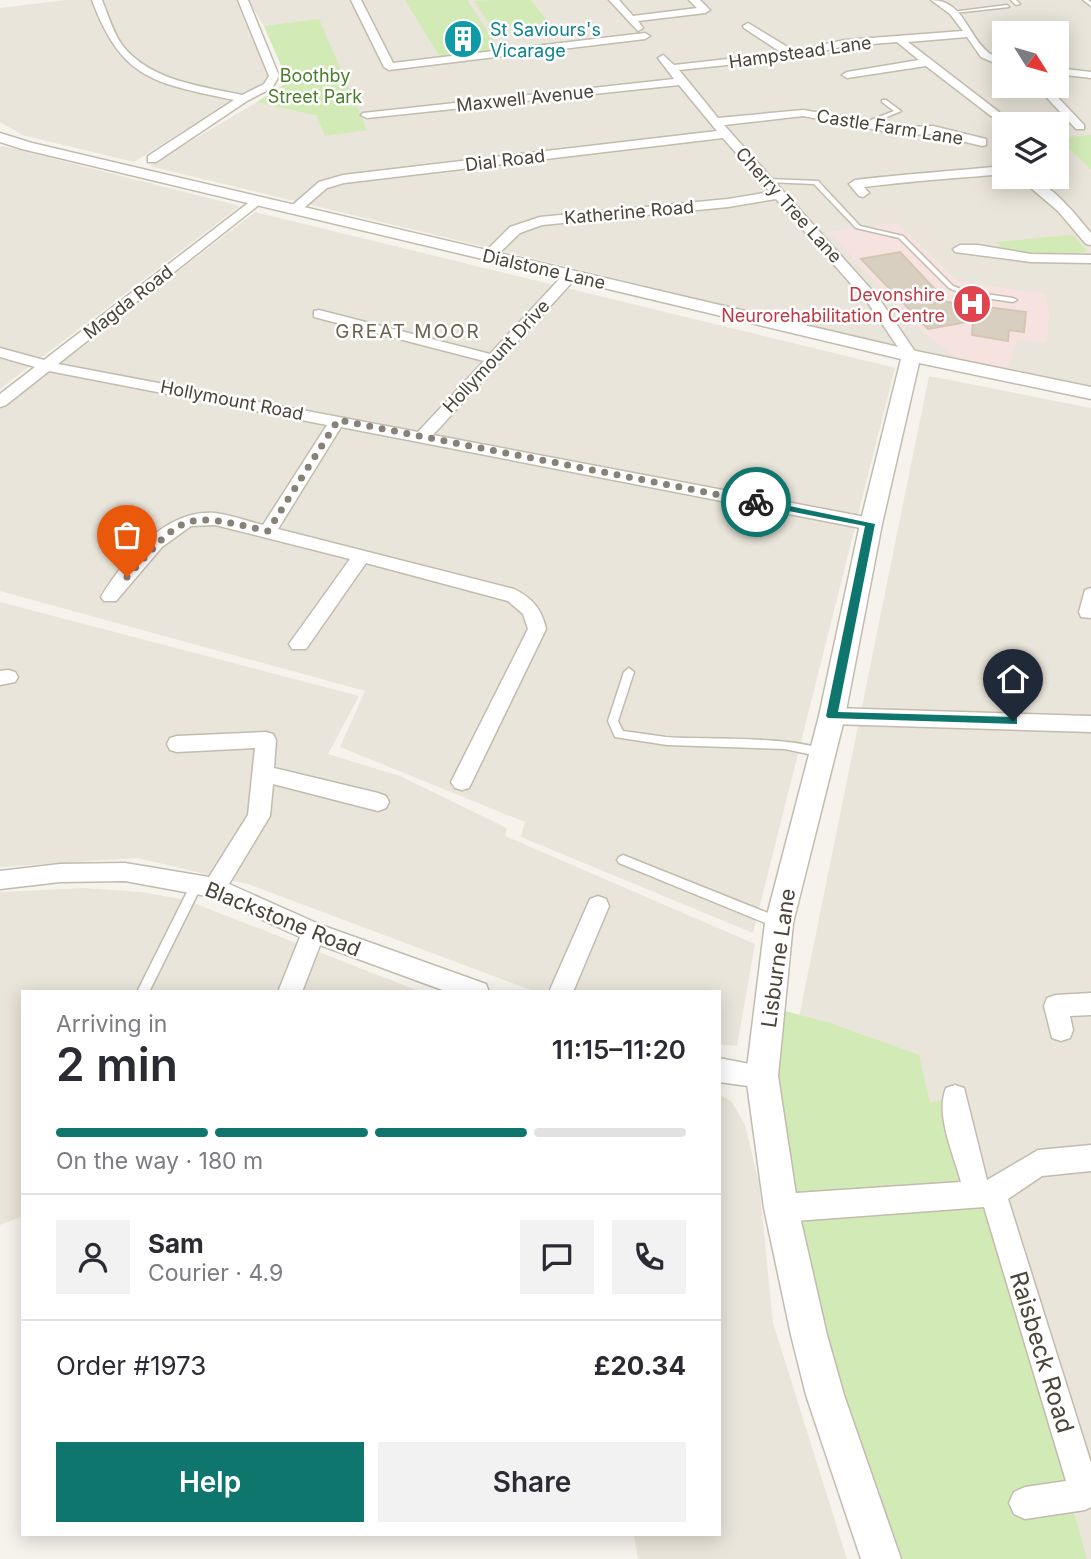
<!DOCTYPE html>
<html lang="en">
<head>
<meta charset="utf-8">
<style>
	body { margin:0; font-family:Inter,sans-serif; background:#f2f2f3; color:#2b2b33; height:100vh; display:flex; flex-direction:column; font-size:26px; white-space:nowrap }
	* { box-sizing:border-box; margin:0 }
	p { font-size:23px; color:#7c7c81 }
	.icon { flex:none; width:38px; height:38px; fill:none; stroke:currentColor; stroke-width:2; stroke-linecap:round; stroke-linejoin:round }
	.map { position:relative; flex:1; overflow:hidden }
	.sheet { position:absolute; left:21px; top:990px; width:700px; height:546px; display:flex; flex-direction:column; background:#fff; border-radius:0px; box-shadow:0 4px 18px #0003 }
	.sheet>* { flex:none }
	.needle { width:46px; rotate:127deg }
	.controls { position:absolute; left:992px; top:21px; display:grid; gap:14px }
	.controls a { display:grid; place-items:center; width:77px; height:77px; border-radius:0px; background:#fff; box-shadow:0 4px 18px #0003; font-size:35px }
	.pin { position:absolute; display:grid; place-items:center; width:60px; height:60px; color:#fff; margin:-72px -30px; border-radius:50% 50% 50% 0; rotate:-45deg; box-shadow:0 0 7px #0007 }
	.pin .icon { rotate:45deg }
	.courier { position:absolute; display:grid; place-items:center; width:70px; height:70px; margin:-35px; border:5px solid #0f766e; border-radius:50%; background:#fff; color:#222; box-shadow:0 2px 9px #0007 }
	.summary em { font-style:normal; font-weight:600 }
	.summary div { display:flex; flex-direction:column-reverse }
	.summary { display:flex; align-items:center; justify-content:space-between; height:119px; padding:0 35px }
	h1 { font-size:46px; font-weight:600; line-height:52px }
	.bar { display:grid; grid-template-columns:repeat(4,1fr); gap:10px 7px; align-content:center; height:84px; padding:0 35px }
	.bar i { height:9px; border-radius:5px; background:#e1e1e2 }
	.bar .current { background:#0f766e }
	.bar p { grid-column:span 4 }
	.line { display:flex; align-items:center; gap:18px; padding:0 35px; border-top:2px solid #e1e1e2 }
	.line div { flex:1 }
	.round { display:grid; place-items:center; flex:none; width:74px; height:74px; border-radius:0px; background:#f2f2f3 }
	.cta { display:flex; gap:14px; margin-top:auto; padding:14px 35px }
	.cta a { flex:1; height:80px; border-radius:0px; background:#0f766e; color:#fff; font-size:28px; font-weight:600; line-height:80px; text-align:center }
	.cta a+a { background:#f2f2f3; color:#2b2b33 }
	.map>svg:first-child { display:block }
	.residential { fill:#eae5da; fill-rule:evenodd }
	.medical { fill:#f6e3e0 }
	.green { fill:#d2eab5 }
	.building { fill:#d8cfc1; stroke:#d3c7b4; stroke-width:2 }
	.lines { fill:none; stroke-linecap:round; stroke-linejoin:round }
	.service-casing { stroke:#c2bbae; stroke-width:3 }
	.minor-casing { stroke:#c2bbae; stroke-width:3 }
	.tertiary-casing { stroke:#c2bbae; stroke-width:3 }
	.service { fill:#fff; fill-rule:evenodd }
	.minor { fill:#fff; fill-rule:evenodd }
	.tertiary { fill:#fff; fill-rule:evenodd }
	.route { fill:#0f766e }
	.done { stroke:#878178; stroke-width:7; stroke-dasharray:0 12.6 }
	.labels { text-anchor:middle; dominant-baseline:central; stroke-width:5; stroke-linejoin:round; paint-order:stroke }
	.far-culture-label { font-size:18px; fill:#0d838f; stroke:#fff; text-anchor:start }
	.far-street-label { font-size:18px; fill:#4b4439; stroke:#fff }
	.far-park-label { font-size:18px; fill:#4a7f2a; stroke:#fff }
	.far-health-label { font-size:18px; fill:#be3a42; stroke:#fff; text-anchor:end }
	.far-neighbourhood-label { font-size:19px; letter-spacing:2px; fill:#6e6250; stroke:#fff }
	.street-label { font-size:21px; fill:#4b4439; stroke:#fff }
	.near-street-label { font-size:24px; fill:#4b4439; stroke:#fff }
</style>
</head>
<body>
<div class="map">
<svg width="1091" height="1559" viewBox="0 0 1091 1559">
	<rect width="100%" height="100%" fill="#f6f3ec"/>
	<path class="residential" d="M67,0H239L270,76L269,82L228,103L134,162L22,135L0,122V8Z
		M248,0H1091V387L1024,376L892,345L149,166L257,102L317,116L319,20L264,26ZM1004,33H1057V86H1004ZM1004,124H1057V177H1004Z
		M3,146L240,206L0,389V147Z
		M255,212L895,368L753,933L521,837L525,822L340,747L365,691L0,591V409Z
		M929,376L1091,408V1559H922L799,1017Z
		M0,602L359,696L328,754L400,776L507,828L505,836L755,944L737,1046L719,1044V992H536L251,885L138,858L0,867Z
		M84,888L142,892L186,900L421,992H23V1216L0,1225V892Z
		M719,1094L732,1102L745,1125L759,1183L773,1323L847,1559H638L634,1535H719Z"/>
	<path class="medical" d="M897,223L957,281L1046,294L1049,314L1047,343L1017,340L1008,367L959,359L926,334L828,232Z"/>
	<path class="green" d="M405,0H467L500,50L440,57Z
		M489,0H531L549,23L492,28L474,1Z
		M319,19L367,130L325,136L317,116L257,102L283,85L286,77L264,26Z
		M1091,135V169L1057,138Z
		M1068,235L1074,236L1087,251C1073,257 1004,258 997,242Z
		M770,1007L830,1023L919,1055L930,1103L955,1097L958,1124L993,1193L1085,1494L1070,1498L1087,1559H881L781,1208Z"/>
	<path class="building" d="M900,252L947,302L1026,312L1024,332L1009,330L1008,341L972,335L973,321L928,329L861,259Z"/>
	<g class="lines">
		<defs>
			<path id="service" d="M1011,0H1016L1020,4L1016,5Z
				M1083,0H1088L1091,2V6Z
				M1007,5L1009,7L954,13L952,12Z
				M882,100H886L901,111L870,124H866V122L894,111L882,102Z
				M769,179L818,181L860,226L903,236L953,286L966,291L1013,298L1017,300L1013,302L964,295L949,288L899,238L856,228L814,184L767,182L766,181Z
				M629,668L634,672L618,721L623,731C637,733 651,735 666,737C697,740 808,735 827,753L822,757L785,749L667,745L615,737L608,721L624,672Z
				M623,855L783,919L785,923L783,927L779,928L775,927L619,863L617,860L619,857Z
				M196,880L200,882L202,885L149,992H137L192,882Z"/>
			<path id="minor" d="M92,0H102C108,15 113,32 122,45C150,81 201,86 242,95L264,84L269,76L238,0H248L279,76L272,88L247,101L156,162H148V156L234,100C156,83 122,81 92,0Z
				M351,0H361L393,63L645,33L650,36L645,39L389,70L384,67Z
				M609,0H619L633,16L697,8L689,0H700L710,10L705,13L638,21L643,28L638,31Z
				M931,0C964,0 967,36 989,53C993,56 1000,58 1004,60V67L981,57L967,37L908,42L999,112V116H991L926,66L847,78L842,75L847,72L919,60L897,42L845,46L792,58L679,70L718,118L803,110L904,127L933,126L986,139V145L982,146L933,134L904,135L803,116L724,125L878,297L918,356L916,359H906L868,303L776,199L728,207L542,225L520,233L493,259L488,260L481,256L510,227L540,217L728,199L770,192L723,138L344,183L327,188L299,212L294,213L288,209L319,182L343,175L717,131L679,85L367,118L361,115L363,113L674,79L658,58L663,55L674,65L782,53L744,28L743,26L748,23L794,51L845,40L963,31L950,14Z
				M1057,68L1091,72V78L1057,74Z
				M1036,86H1047L1084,125V129H1076Z
				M1004,166V174C957,178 911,181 864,187L869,193L863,197L859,196L849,184L855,180C905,174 954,171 1004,166Z
				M1018,177C1047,176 1073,212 1091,233V245L1086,244L1058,211Z
				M256,197L262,201L260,204L58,364L418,432L484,361L314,317V311L319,310L490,354L565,273L570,272L577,276L575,279L433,435L871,518L880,524L871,530L341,427L278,529L514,589C532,598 542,609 546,629L469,788L462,790L455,788L451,782L528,629L523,614L508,601L366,563L306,649H292L289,644L350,559L215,525L191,526L162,547L116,601H104L101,597C123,560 167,508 215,513C231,515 247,521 263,525L327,425L49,371L6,405L0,407V394L35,367L0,357V348L44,360Z
				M960,245H978L1031,254L1091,255V263L1031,262L955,252L953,249Z
				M1091,588V618L1081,617L1079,612L1085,590Z
				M8,670L15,672L18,677L15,682L0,685V671Z
				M832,708L1091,716V732L832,724L825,721L822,716L825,711Z
				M266,732L273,734L276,740L274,768L378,793L386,796L389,802L386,808L378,811L273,784L270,816L229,884L321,925L486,984L489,992H448L320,945L302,992H278L300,937L212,897L125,881L60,882L0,889V871L60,864L125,863L209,877L248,815L255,748L177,752L170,750L167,744L170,738L177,736Z
				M598,896L606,899L609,906L573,992H549L590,899Z
				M1091,993V1015L1070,1016L1073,1030L1070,1038L1061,1041L1052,1038L1044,1006L1047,998L1056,995Z
				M719,1058L771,1068L775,1076L771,1084L762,1088L719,1082Z
				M955,1085L964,1088L987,1180L1038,1150L1091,1145V1171L1042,1176L1008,1199L1091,1463V1507L1085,1510L1025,1519L1014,1514L1009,1503L1014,1492L1025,1487L1066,1481L984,1207L781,1222L771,1218L767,1208L771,1198L781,1194L961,1182C954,1155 935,1115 946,1088Z"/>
			<path id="tertiary" d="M0,133L32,143L911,350L1091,387V399L919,363L882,524L845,716L793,923L778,1076L798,1208L827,1335L844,1395L901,1559H861L806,1395L791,1335L764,1208L746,1076L765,923L819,716L860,524L901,359L22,149L0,142Z"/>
		</defs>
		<use href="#service" class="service-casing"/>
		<use href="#minor" class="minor-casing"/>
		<use href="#tertiary" class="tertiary-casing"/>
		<use href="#service" class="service"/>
		<use href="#minor" class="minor"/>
		<use href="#tertiary" class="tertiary"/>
	</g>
	<path class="route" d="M756,499L875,524L838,712L1013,717L1017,718V724L828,718L826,716L865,526L753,504V500Z"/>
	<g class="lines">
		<path class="done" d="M127,577C185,512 183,512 268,531L338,420L756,502"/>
	</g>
	<defs>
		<symbol id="building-disc" viewBox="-11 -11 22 22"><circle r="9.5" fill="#0f9aa8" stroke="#fff"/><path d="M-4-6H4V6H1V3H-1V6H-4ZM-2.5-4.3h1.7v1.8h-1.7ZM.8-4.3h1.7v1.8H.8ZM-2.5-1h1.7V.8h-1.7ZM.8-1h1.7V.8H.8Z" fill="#fff"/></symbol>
		<symbol id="hospital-disc" viewBox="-11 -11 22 22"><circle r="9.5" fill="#e0444e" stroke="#fff"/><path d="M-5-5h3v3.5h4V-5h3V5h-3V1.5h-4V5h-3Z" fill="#fff"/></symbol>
	</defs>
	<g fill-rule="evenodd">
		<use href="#building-disc" x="441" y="17" width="44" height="44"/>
		<use href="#hospital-disc" x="950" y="282" width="44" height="44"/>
	</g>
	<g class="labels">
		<g class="far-culture-label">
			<text x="490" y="29">St Saviours's<tspan x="490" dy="21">Vicarage</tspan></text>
		</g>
		<g class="far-street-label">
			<text transform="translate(800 52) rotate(-8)">Hampstead Lane</text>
			<text transform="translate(525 98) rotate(-6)">Maxwell Avenue</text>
			<text transform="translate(890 127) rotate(9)">Castle Farm Lane</text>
			<text transform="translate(505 160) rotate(-7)">Dial Road</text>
			<text transform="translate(789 205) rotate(48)">Cherry Tree Lane</text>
			<text transform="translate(629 212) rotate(-5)">Katherine Road</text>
			<text transform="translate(544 269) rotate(13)">Dialstone Lane</text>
			<text transform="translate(128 302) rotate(-38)">Magda Road</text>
			<text transform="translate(496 356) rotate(-47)">Hollymount Drive</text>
			<text transform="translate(232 400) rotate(11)">Hollymount Road</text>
		</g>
		<g class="far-park-label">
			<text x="315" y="75">Boothby<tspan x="315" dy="21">Street Park</tspan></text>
		</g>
		<g class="far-health-label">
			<text x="945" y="294">Devonshire<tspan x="945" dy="21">Neurorehabilitation Centre</tspan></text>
		</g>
		<g class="far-neighbourhood-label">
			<text x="408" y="331">GREAT MOOR</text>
		</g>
		<g class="street-label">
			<text transform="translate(283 919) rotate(22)">Blackstone Road</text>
			<text transform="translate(778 958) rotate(-82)">Lisburne Lane</text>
		</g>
		<g class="near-street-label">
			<text transform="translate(1042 1352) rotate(73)">Raisbeck Road</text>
		</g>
	</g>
</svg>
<div class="controls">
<a><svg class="needle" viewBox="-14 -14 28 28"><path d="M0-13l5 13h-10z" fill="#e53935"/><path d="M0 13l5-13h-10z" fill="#7c7c81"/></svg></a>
<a><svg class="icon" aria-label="layers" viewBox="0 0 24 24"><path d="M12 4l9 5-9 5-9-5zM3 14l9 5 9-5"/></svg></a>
</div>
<div class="pin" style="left:127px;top:577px;background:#ea580c"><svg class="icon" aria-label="bag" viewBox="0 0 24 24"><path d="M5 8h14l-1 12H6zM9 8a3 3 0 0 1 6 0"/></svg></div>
<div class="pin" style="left:1013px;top:721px;background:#1f2937"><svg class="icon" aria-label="home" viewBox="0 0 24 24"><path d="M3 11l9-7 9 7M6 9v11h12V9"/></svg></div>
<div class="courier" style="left:756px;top:502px"><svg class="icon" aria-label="bike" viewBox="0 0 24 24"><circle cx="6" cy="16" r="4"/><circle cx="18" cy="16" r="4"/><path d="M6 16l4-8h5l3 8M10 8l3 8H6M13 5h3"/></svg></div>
<section class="sheet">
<div class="summary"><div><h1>2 min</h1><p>Arriving in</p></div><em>11:15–11:20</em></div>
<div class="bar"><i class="current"></i><i class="current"></i><i class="current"></i><i></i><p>On the way · 180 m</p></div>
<div class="line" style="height:126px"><a class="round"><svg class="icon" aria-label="person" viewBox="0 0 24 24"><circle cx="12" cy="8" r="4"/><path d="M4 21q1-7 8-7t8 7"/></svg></a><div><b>Sam</b><p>Courier · 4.9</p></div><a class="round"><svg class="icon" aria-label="chat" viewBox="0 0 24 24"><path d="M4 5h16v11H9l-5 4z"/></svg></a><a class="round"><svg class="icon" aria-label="phone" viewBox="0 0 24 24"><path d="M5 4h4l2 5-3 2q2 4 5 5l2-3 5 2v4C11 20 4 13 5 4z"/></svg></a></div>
<div class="line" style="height:91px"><div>Order #1973</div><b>£20.34</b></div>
<div class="cta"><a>Help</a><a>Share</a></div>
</section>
</div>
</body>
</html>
